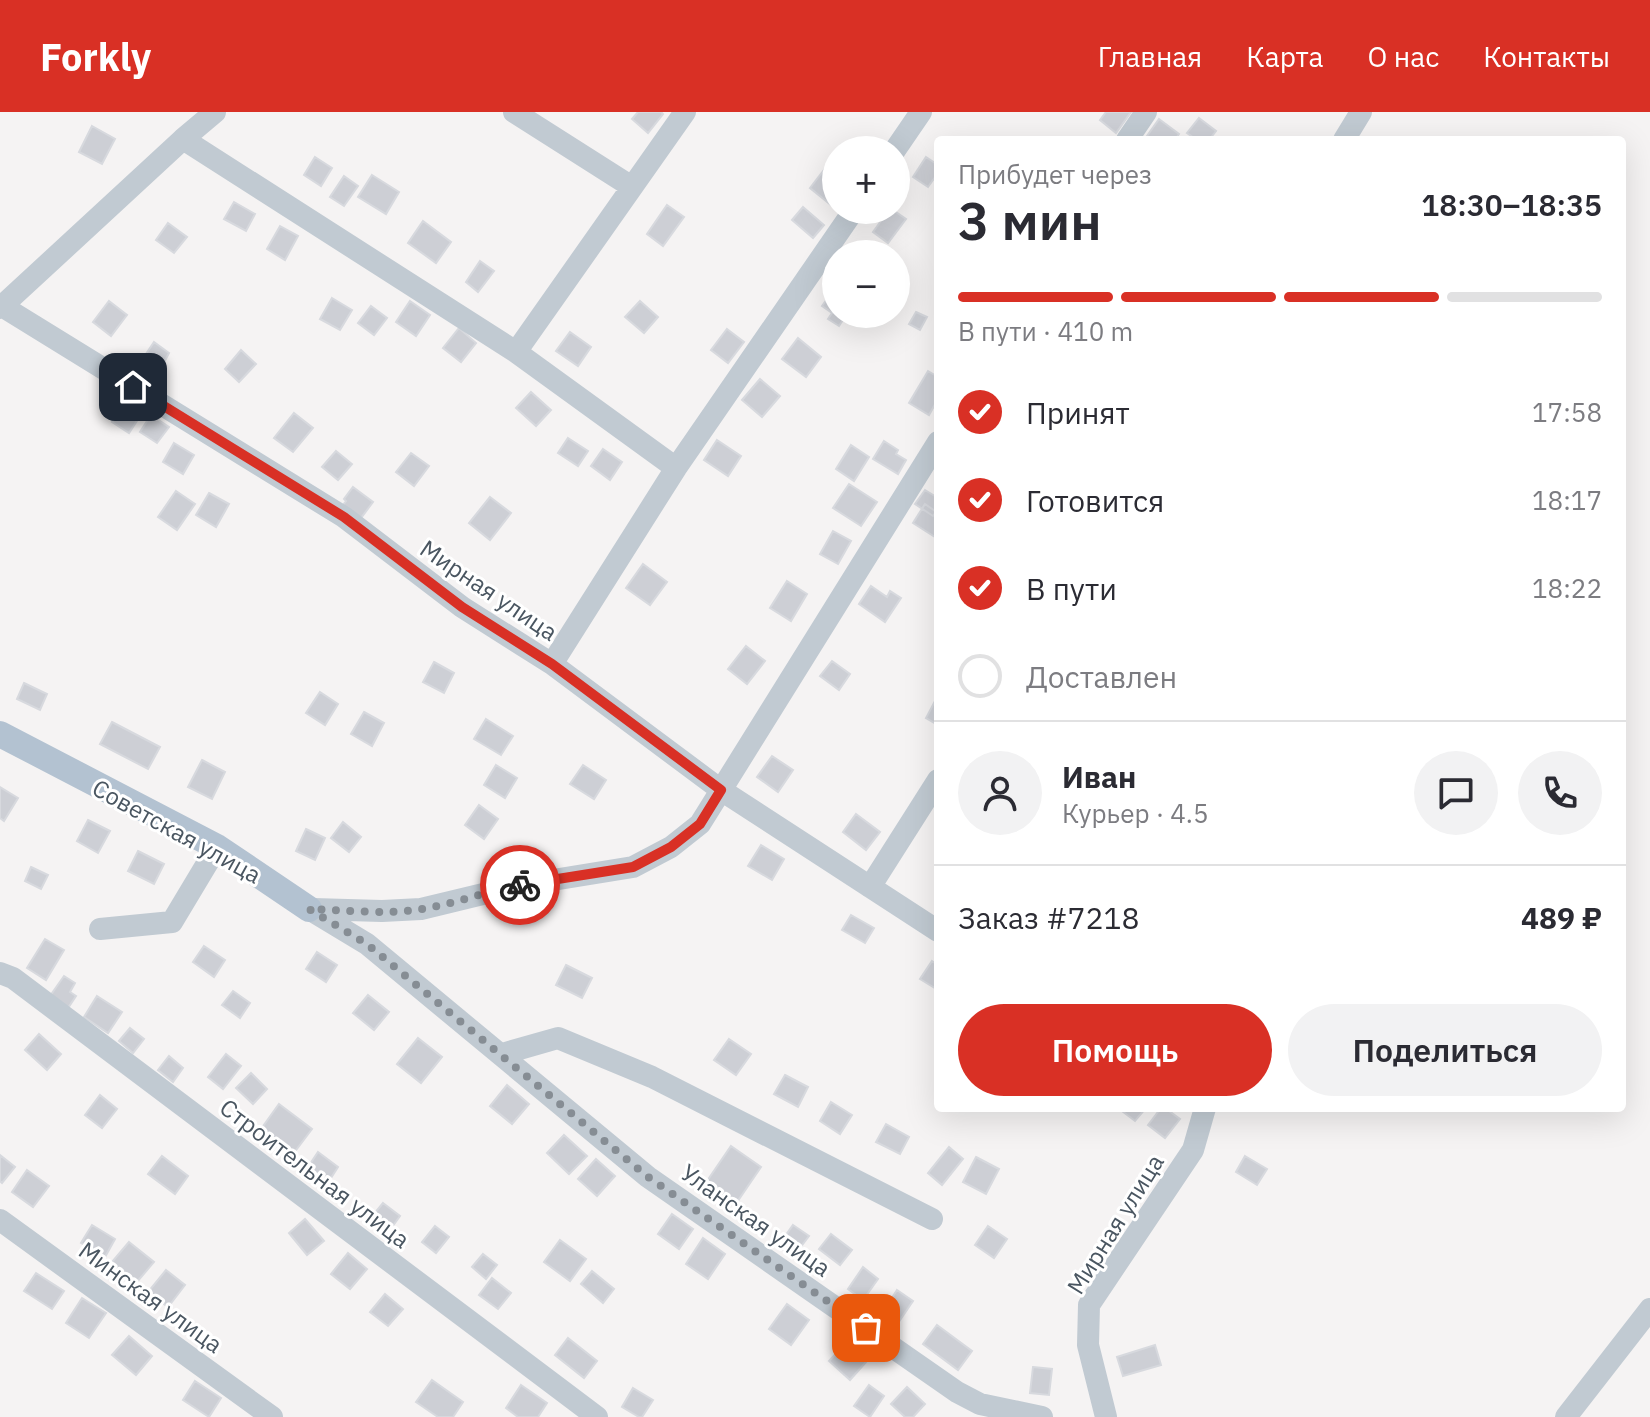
<!DOCTYPE html>
<html lang="ru">
<head>
<meta charset="utf-8">
<style>
	body { margin:0; font-family:"IBM Plex Sans",sans-serif; background:#f2f2f3; color:#2b2b33; height:100vh; display:flex; flex-direction:column; font-size:30px; white-space:nowrap }
	* { box-sizing:border-box; margin:0 }
	p { font-size:26px; color:#7c7c81 }
	.icon { flex:none; width:44px; height:44px; fill:none; stroke:currentColor; stroke-width:2; stroke-linecap:round; stroke-linejoin:round }
	.map { position:relative; flex:1; overflow:hidden }
	.panel { position:absolute; left:934px; top:24px; width:692px; height:976px; display:flex; flex-direction:column; background:#fff; border-radius:8px; box-shadow:0 8px 32px #0002 }
	.panel>* { flex:none }
	.controls { position:absolute; left:822px; top:24px; display:grid; gap:16px }
	.controls a { display:grid; place-items:center; width:88px; height:88px; border-radius:50%; background:#fff; box-shadow:0 8px 32px #0002; font-size:40px }
	.pin { position:absolute; display:grid; place-items:center; width:68px; height:68px; color:#fff; margin:-34px; border-radius:16px; box-shadow:0 4px 12px #0006 }
	.courier { position:absolute; display:grid; place-items:center; width:80px; height:80px; margin:-40px; border:6px solid #d93025; border-radius:50%; background:#fff; color:#222; box-shadow:0 2px 10px #0007 }
	.head em { font-style:normal; font-weight:600 }
	.head div { display:flex; flex-direction:column-reverse }
	.head { display:flex; align-items:center; justify-content:space-between; height:136px; padding:0 24px }
	h1 { font-size:52px; font-weight:600; line-height:60px }
	.bar { display:grid; grid-template-columns:repeat(4,1fr); gap:12px 8px; align-content:center; height:96px; padding:0 24px }
	.bar i { height:10px; border-radius:6px; background:#e1e1e2 }
	.bar .selected { background:#d93025 }
	.bar p { grid-column:span 4 }
	.line { display:flex; align-items:center; gap:20px; padding:0 24px; border-top:2px solid #e1e1e2 }
	.line div { flex:1 }
	.round { display:grid; place-items:center; flex:none; width:84px; height:84px; border-radius:42px; background:#f2f2f3 }
	ol { padding:0 24px; list-style:none }
	li { display:flex; align-items:center; gap:24px; height:88px }
	li p { margin-inline-start:auto }
	li .icon { padding:8px; border-radius:50%; background:#d93025; color:#fff; stroke-width:4 }
	li:last-child { color:#7c7c81 }
	li i { width:44px; height:44px; border:4px solid #e1e1e2; border-radius:50% }
	.primary-button { display:flex; gap:16px; margin-top:auto; padding:16px 24px }
	.primary-button a { flex:1; height:92px; border-radius:48px; background:#d93025; color:#fff; font-size:32px; font-weight:600; line-height:92px; text-align:center }
	.primary-button a+a { background:#f2f2f3; color:#2b2b33 }
	header { display:flex; align-items:center; gap:48px; box-sizing:border-box; height:112px; padding:0 40px; background:#d93025; color:#fff }
	header strong { font-size:38px }
	nav { display:flex; gap:44px; margin-inline-start:auto; font-size:28px }
	.map>svg:first-child { display:block }
	.building { fill:#cdcfd5; stroke:#d7d9de; stroke-width:2 }
	.lines { fill:none; stroke-linecap:round; stroke-linejoin:round }
	.minor { stroke:#c1cad2; stroke-width:22 }
	.major { stroke:#b3c2d1; stroke-width:26 }
	.done { stroke:#868d94; stroke-width:8; stroke-dasharray:0 14.4 }
	.route { stroke:#d93025; stroke-width:10 }
	.labels { text-anchor:middle; dominant-baseline:central; stroke-width:6; stroke-linejoin:round; paint-order:stroke }
	.street-label { font-size:24px; fill:#4a5661; stroke:#fff }
</style>
</head>
<body>
<header>
<strong>Forkly</strong>
<nav><a>Главная</a><a>Карта</a><a>О нас</a><a>Контакты</a></nav>
</header>
<div class="map">
<svg width="1650" height="1305" viewBox="0 0 1650 1305">
	<rect width="100%" height="100%" fill="#f5f3f3"/>
	<path class="building" d="M638,0H661L663,2L648,21L632,7Z
		M1106,0H1131L1116,21L1100,8Z
		M1199,6L1216,19L1209,28H1197L1187,21Z
		M1159,7L1179,22L1175,28H1153L1147,24Z
		M92,14L115,27L102,52L79,40Z
		M315,45L332,56L321,74L304,63Z
		M926,45L938,53V61L928,75L913,65Z
		M827,54L836,61V86L831,93L810,76Z
		M372,63L399,80L386,102L358,85Z
		M344,64L358,74L344,94L330,85Z
		M234,90L255,102L246,119L224,107Z
		M667,93L684,105L663,134L647,122Z
		M803,95L824,113L813,126L792,108Z
		M889,98H893L906,107L888,131L873,120Z
		M423,109L451,130L436,151L408,131Z
		M168,111L187,125L174,141L156,128Z
		M280,114L298,124L285,148L267,137Z
		M480,149L494,159L478,180L466,170Z
		M834,177L836,178V202H847L839,214L828,207L832,201L822,194Z
		M332,186L352,198L340,218L320,207Z
		M109,189L127,203L111,224L93,210Z
		M410,189L430,203L416,224L396,210Z
		M640,189L658,205L644,221L625,205Z
		M371,194L387,206L374,223L358,211Z
		M916,200L927,205L920,218L909,212Z
		M459,216L476,231L461,250L443,236Z
		M727,217L744,230L728,251L711,238Z
		M570,220L591,235L578,254L556,239Z
		M798,226L821,245L806,265L782,247Z
		M154,230L169,241L159,260L142,248Z
		M241,238L256,252L239,270L225,257Z
		M928,259L938,265V287L929,303L909,291Z
		M760,267L780,284L762,305L742,288Z
		M531,280L551,298L536,314L516,296Z
		M125,290L142,301L129,321L112,310Z
		M294,301L313,316L293,340L274,326Z
		M151,303L169,315L157,331L140,320Z
		M568,326L588,339L578,354L558,341Z
		M717,328L741,344L728,364L704,348Z
		M884,329L898,338L896,342L906,348L898,362L873,347Z
		M174,331L194,343L183,362L163,350Z
		M851,333L869,345L854,369L836,357Z
		M603,337L622,350L610,368L591,354Z
		M336,339L352,352L338,368L322,355Z
		M411,341L429,354L414,374L396,360Z
		M849,372L877,390L861,414L833,396Z
		M353,375L373,390L361,406L343,393L346,389L344,387Z
		M925,378L938,386V397L933,404L915,392Z
		M176,379L195,392L177,418L158,405Z
		M209,381L229,392L216,415L196,403Z
		M490,385L511,401L490,428L469,411Z
		M925,392L938,401V427L913,411Z
		M833,419L851,429L838,452L820,442Z
		M643,452L667,470L650,493L626,476Z
		M787,469L807,482L791,509L770,496Z
		M871,474L887,485L890,479L901,486L885,510L859,492Z
		M746,534L765,549L747,572L728,557Z
		M832,549L850,562L839,578L820,564Z
		M434,550L454,561L444,581L423,570Z
		M24,571L47,582L40,598L17,587Z
		M320,580L338,592L325,613L306,601Z
		M936,587L938,588V613L926,606Z
		M364,600L384,611L372,634L351,622Z
		M486,607L513,624L501,643L474,627Z
		M112,610L160,635L148,657L100,632Z
		M772,644L793,658L778,680L757,665Z
		M202,648L225,660L212,687L188,675Z
		M496,653L517,666L505,686L484,673Z
		M583,653L606,668L594,687L570,672Z
		M0,675L18,686L4,709L0,706Z
		M479,693L498,707L484,727L465,713Z
		M856,702L880,720L866,738L843,720Z
		M88,708L110,719L98,741L77,729Z
		M343,710L361,725L349,740L331,726Z
		M306,717L325,726L315,748L296,739Z
		M761,733L784,747L772,768L748,754Z
		M138,739L164,752L154,772L128,759Z
		M31,755L48,763L41,777L25,769Z
		M851,803L874,816L865,831L842,818Z
		M45,827L64,838L46,868L27,856Z
		M204,834L225,848L214,865L193,850Z
		M317,840L337,853L326,870L306,857Z
		M932,849L938,853V878L920,867Z
		M566,853L592,866L582,886L556,873Z
		M64,864L75,871L70,880L76,884L68,896L50,884Z
		M233,879L250,891L240,906L222,893Z
		M368,883L389,900L374,918L353,901Z
		M97,884L122,900L108,921L84,905Z
		M130,916L144,927L133,941L119,929Z
		M39,922L61,942L47,958L25,938Z
		M418,926L442,945L421,971L397,952Z
		M729,927L751,942L736,963L714,948Z
		M226,942L241,954L223,977L208,965Z
		M169,944L183,956L173,970L158,958Z
		M251,961L267,977L253,992L236,976Z
		M785,963L808,975L798,995L774,982Z
		M507,973L529,992L512,1012L490,994Z
		M100,983L117,997L102,1016L85,1003Z
		M831,990L852,1003L840,1022L820,1009Z
		M279,992L312,1017L293,1042L261,1017Z
		M1118,996H1146L1135,1009Z
		M1161,996H1165L1180,1007L1165,1026L1148,1013Z
		M886,1012L909,1025L900,1042L876,1030Z
		M564,1023L587,1044L569,1062L547,1041Z
		M731,1034L761,1055L735,1093L705,1072Z
		M949,1035L963,1047L942,1073L928,1061Z
		M318,1040L338,1055L329,1069L308,1055Z
		M0,1043L15,1055L2,1071L0,1069Z
		M162,1044L188,1064L175,1082L148,1062Z
		M1245,1044L1267,1057L1257,1073L1236,1060Z
		M976,1045L999,1057L986,1082L963,1070Z
		M596,1047L615,1064L597,1084L578,1067Z
		M27,1058L49,1074L33,1095L12,1080Z
		M383,1091L400,1104L387,1122L369,1108Z
		M672,1102L693,1117L679,1137L658,1122Z
		M305,1107L324,1129L307,1143L289,1121Z
		M92,1113L115,1127L105,1145L81,1131Z
		M793,1113L809,1124L793,1145L778,1134Z
		M435,1114L449,1125L436,1141L422,1130Z
		M988,1114L1007,1127L994,1146L975,1133Z
		M831,1122L852,1138L840,1153L819,1137Z
		M703,1126L725,1142L708,1167L686,1152Z
		M560,1128L586,1147L570,1169L544,1150Z
		M129,1130L154,1150L136,1171L111,1151Z
		M348,1141L367,1157L350,1177L331,1162Z
		M483,1142L497,1153L486,1167L472,1155Z
		M863,1155L878,1167L863,1188L848,1177Z
		M166,1158L185,1173L168,1195L148,1180Z
		M592,1159L614,1177L603,1191L581,1172Z
		M36,1161L64,1179L52,1197L24,1179Z
		M492,1166L511,1181L498,1197L479,1183Z
		M897,1178L913,1189L898,1211L883,1200Z
		M385,1182L403,1197L388,1214L370,1200Z
		M82,1186L106,1201L89,1226L66,1211Z
		M787,1192L809,1208L791,1233L769,1217Z
		M937,1213L972,1239L958,1258L923,1232Z
		M129,1224L152,1244L136,1263L112,1243Z
		M568,1226L597,1249L584,1266L555,1243Z
		M845,1232L866,1250L850,1268L829,1249Z
		M1155,1233L1161,1253L1123,1264L1117,1245Z
		M1033,1255L1052,1257L1049,1283L1030,1281Z
		M432,1268L463,1290L453,1305H438L416,1290Z
		M195,1269L221,1286L209,1305L183,1288Z
		M521,1273L547,1291L538,1305H518L506,1296Z
		M869,1273L884,1284L870,1305L854,1294Z
		M907,1275L925,1292L913,1305H905L891,1292Z
		M633,1276L653,1288L642,1305H639L622,1295Z"/>
	<g class="lines">
		<path class="minor" d="M514,0L632,75
			M183,27L516,240L676,356
			M1127,28L1146,0
			M1344,28L1361,0
			M895,38L921,0
			M2,194L344,405L462,495L552,552L721,678L938,819
			M0,196L183,27L215,0
			M516,240L685,0
			M552,552L676,356L854,98
			M870,775L938,668
			M309,797L367,832L648,1065L957,1280L980,1292L1042,1305
			M313,797L382,799L421,797L516,774L633,755L671,735L700,712L938,330
			M100,817L172,810L217,735
			M0,861L13,866L597,1305
			M502,942L558,926L652,965L932,1107
			M0,1108L272,1305
			M1106,1305L1088,1233L1089,1193L1193,1038L1205,996
			M1566,1305L1650,1197"/>
		<path class="major" d="M0,622L217,735L309,797"/>
	</g>
	<g class="lines">
		<path class="done" d="M520,773C487,779 455,792 422,797C389,803 343,798 309,797L367,832L648,1065L866,1216"/>
		<path class="route" d="M133,275L344,405L462,495L552,552L721,678L700,712L671,735L633,755L520,773"/>
	</g>
	<g class="labels">
		<g class="street-label">
			<text transform="translate(489 478) rotate(34)">Мирная улица</text>
			<text transform="translate(177 719) rotate(29)">Советская улица</text>
			<text transform="translate(315 1061) rotate(37)">Строительная улица</text>
			<text transform="translate(756 1108) rotate(35)">Уланская улица</text>
			<text transform="translate(1115 1112) rotate(-58)">Мирная улица</text>
			<text transform="translate(151 1185) rotate(36)">Минская улица</text>
		</g>
	</g>
</svg>
<div class="controls">
<a>+</a>
<a>−</a>
</div>
<div class="pin" style="left:866px;top:1216px;background:#ea580c"><svg class="icon" aria-label="bag" viewBox="0 0 24 24"><path d="M5 8h14l-1 12H6zM9 8a3 3 0 0 1 6 0"/></svg></div>
<div class="pin" style="left:133px;top:275px;background:#1f2937"><svg class="icon" aria-label="home" viewBox="0 0 24 24"><path d="M3 11l9-7 9 7M6 9v11h12V9"/></svg></div>
<div class="courier" style="left:520px;top:773px"><svg class="icon" aria-label="bike" viewBox="0 0 24 24"><circle cx="6" cy="16" r="4"/><circle cx="18" cy="16" r="4"/><path d="M6 16l4-8h5l3 8M10 8l3 8H6M13 5h3"/></svg></div>
<section class="panel">
<div class="head"><div><h1>3 мин</h1><p>Прибудет через</p></div><em>18:30–18:35</em></div>
<div class="bar"><i class="selected"></i><i class="selected"></i><i class="selected"></i><i></i><p>В пути · 410 m</p></div>
<ol>
<li><svg class="icon" aria-label="check" viewBox="0 0 24 24"><path d="M5 12l5 5 9-10"/></svg>Принят<p>17:58</p></li>
<li><svg class="icon" aria-label="check" viewBox="0 0 24 24"><path d="M5 12l5 5 9-10"/></svg>Готовится<p>18:17</p></li>
<li><svg class="icon" aria-label="check" viewBox="0 0 24 24"><path d="M5 12l5 5 9-10"/></svg>В пути<p>18:22</p></li>
<li><i></i>Доставлен</li>
</ol>
<div class="line" style="height:144px"><a class="round"><svg class="icon" aria-label="person" viewBox="0 0 24 24"><circle cx="12" cy="8" r="4"/><path d="M4 21q1-7 8-7t8 7"/></svg></a><div><b>Иван</b><p>Курьер · 4.5</p></div><a class="round"><svg class="icon" aria-label="chat" viewBox="0 0 24 24"><path d="M4 5h16v11H9l-5 4z"/></svg></a><a class="round"><svg class="icon" aria-label="phone" viewBox="0 0 24 24"><path d="M5 4h4l2 5-3 2q2 4 5 5l2-3 5 2v4C11 20 4 13 5 4z"/></svg></a></div>
<div class="line" style="height:104px"><div>Заказ #7218</div><b>489 ₽</b></div>
<div class="primary-button"><a>Помощь</a><a>Поделиться</a></div>
</section>
</div>
</body>
</html>
